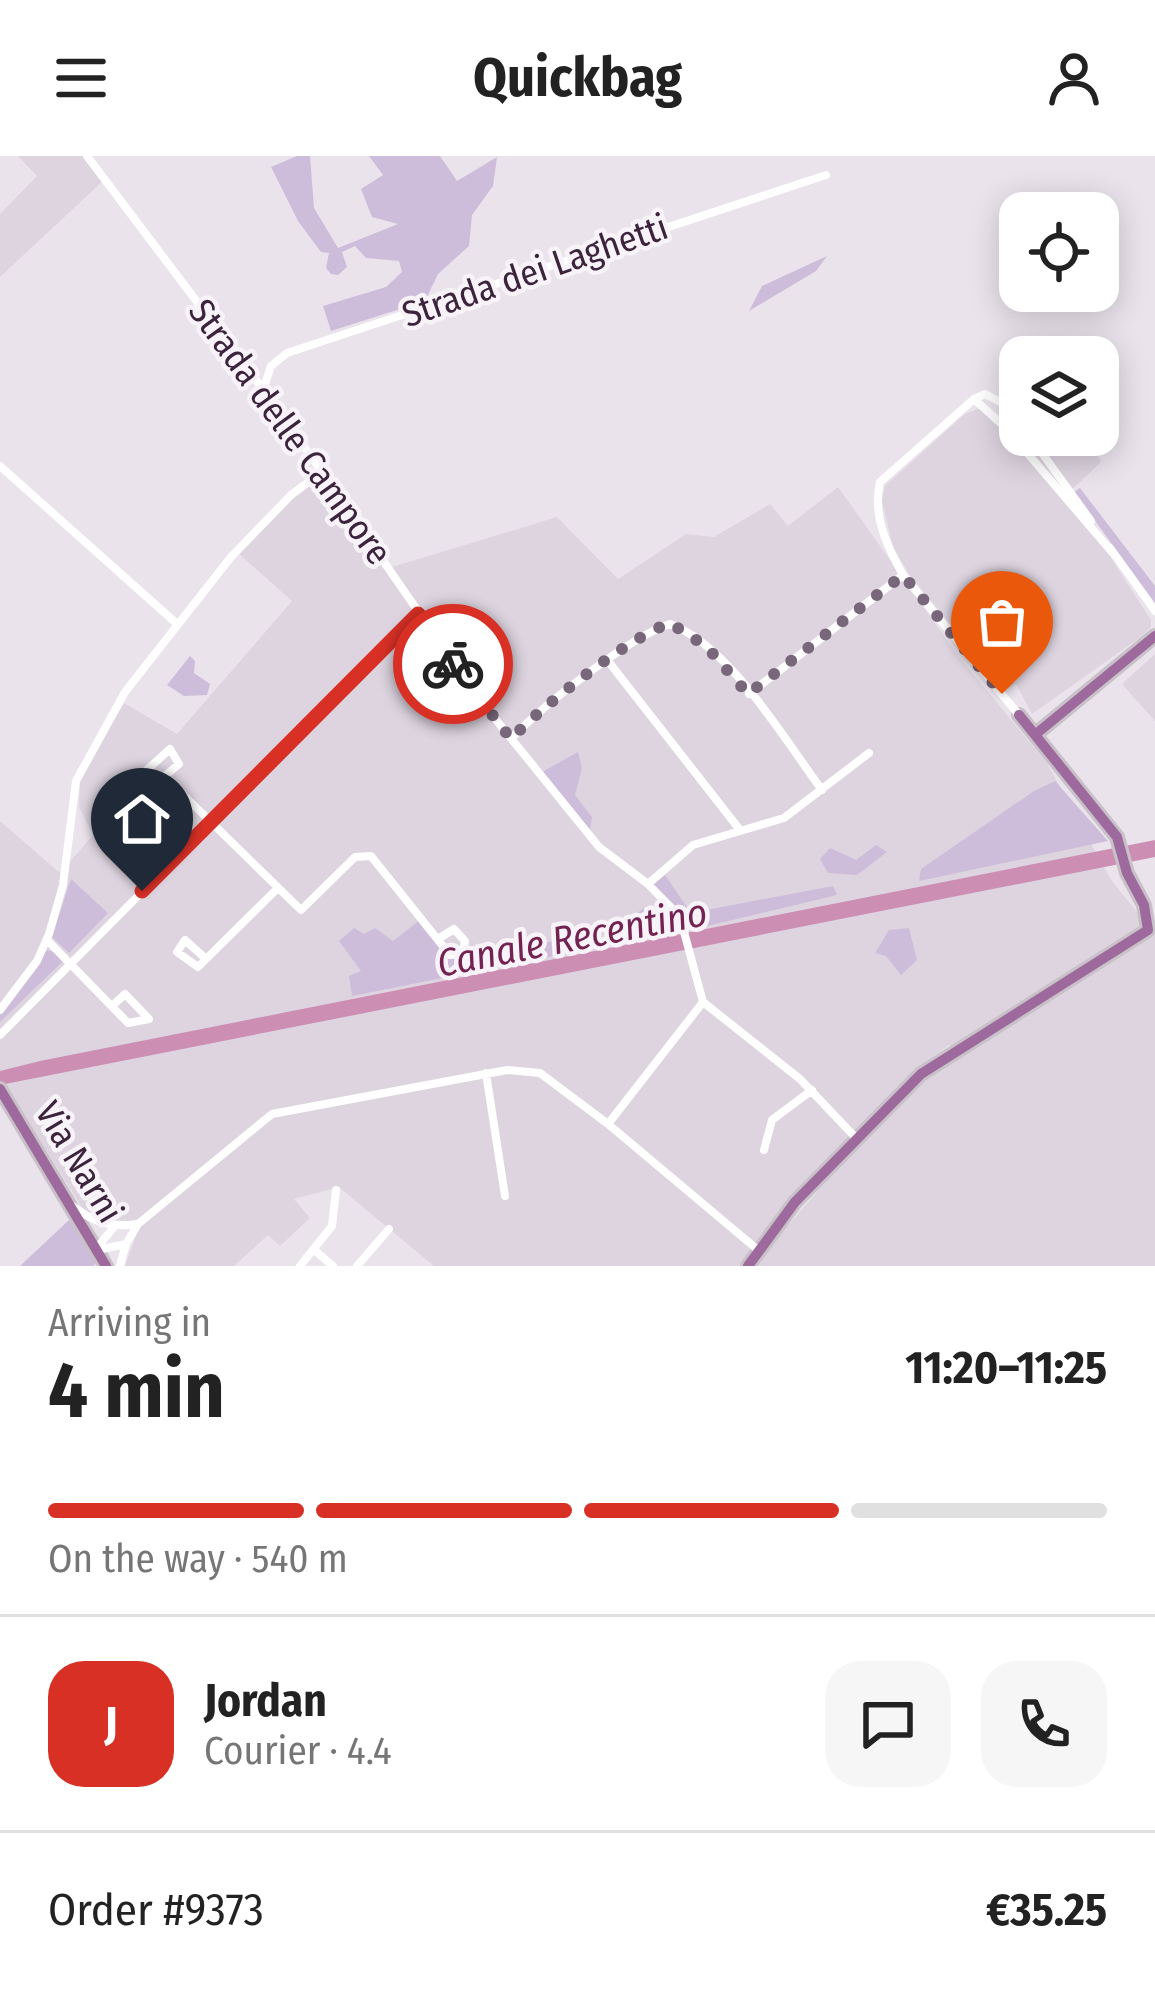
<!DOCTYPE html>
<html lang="en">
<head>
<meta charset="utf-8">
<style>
	body { margin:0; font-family:"Fira Sans Condensed",sans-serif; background:#f6f6f6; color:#222; height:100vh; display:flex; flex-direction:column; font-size:45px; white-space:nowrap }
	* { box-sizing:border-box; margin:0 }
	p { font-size:39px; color:#767676 }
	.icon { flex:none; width:66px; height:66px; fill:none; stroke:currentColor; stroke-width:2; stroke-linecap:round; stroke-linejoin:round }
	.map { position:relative; height:1110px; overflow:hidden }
	.side { display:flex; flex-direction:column; background:#fff; flex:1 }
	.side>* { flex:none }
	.fabs { position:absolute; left:999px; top:36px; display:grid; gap:24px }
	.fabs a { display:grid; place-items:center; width:120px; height:120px; border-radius:24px; background:#fff; box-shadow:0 6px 30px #0003; font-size:60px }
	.pin { position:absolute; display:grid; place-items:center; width:102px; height:102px; color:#fff; margin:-123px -51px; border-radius:50% 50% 50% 0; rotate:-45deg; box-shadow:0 0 12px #0007 }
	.pin .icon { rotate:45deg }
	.courier { position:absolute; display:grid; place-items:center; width:120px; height:120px; margin:-60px; border:9px solid #d93025; border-radius:50%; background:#fff; color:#222; box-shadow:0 3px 15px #0007 }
	.overview em { font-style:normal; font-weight:700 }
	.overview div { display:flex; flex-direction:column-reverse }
	.overview { display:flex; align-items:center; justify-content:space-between; height:204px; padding:0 48px }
	h1 { font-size:78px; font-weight:700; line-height:90px }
	.bar { display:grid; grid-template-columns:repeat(4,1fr); gap:18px 12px; align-content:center; height:144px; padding:0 48px }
	.bar i { height:15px; border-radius:9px; background:#e0e0e0 }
	.bar .selected { background:#d93025 }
	.bar p { grid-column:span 4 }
	.line { display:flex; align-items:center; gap:30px; padding:0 48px; border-top:3px solid #e0e0e0 }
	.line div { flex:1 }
	.round { display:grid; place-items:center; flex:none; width:126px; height:126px; border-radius:36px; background:#f6f6f6 }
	header { display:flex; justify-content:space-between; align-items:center; height:156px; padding:0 48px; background:#fff; font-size:54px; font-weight:700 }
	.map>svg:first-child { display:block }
	.built { fill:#ddd4df }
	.green { fill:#cdbddb }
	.water { fill:#cd8eb4 }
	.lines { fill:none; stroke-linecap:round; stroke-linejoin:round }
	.major-casing { stroke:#c8c2c8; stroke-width:16 }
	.minor { stroke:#fff; stroke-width:8 }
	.major { stroke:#9e6a9e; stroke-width:10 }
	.done { stroke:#78677a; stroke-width:12; stroke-dasharray:0 21.6 }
	.route { stroke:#d93025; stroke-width:15 }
	.labels { text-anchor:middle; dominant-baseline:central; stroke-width:9; stroke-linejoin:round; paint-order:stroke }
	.street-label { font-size:36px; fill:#3b243c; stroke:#f7f3f8 }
	.water-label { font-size:39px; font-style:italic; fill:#742251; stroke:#f7f3f8 }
</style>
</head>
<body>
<header><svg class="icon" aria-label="menu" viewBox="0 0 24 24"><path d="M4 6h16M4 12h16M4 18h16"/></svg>Quickbag<svg class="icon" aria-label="person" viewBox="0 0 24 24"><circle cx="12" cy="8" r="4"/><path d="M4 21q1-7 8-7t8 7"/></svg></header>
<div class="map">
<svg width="1155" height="1110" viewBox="0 0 1155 1110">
	<rect width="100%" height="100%" fill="#eae3ec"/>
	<path class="built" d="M18,0H84L103,25L0,121V58L37,20Z
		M1020,248V279H1087L1101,306L1062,343L1109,399L1151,464V471L1142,480L1032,558L1016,528L1009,532L970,492L909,418L893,391L882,345L885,330L965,258L980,252L995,268Z
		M309,327H324L389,412L557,361L618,423L686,378L714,381L770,348L788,370L838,331L959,501L1047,607L1111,724L1155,778V1110H753L862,984L911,936L948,905L961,900L949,889L916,914L795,1040L742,1110H434L339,1031L294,1043L310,1062L280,1090L268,1079L234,1110H125L141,1066L97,1063L83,1053L0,921V665L60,717L93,679L79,651L80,625L85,610L124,547L177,578L292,445L238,397Z
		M1155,498V565L1122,528Z"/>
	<path class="green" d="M297,0H310L314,52L338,92L398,68L372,61L361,33L383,19L369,0H440L457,25L497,1L493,30L472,59L469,90L438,118L425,145L331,175L323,150L386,131L402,116L399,105L366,102L355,90L342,96L347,111L338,119L331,118L326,112L329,97L321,96L298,65L271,11Z
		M827,100L816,115L749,155L762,130Z
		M1080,332L1155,430V447L1074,336Z
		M190,500L195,505L194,517L210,528L207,539L184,540L167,529Z
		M578,596L582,612L575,639L592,661L590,675L542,616Z
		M1055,625L1108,685L919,725L921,713L1034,635Z
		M876,689L887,696L857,719L828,717L820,703L830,692L856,704Z
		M665,719L691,757L833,730L837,739L707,770L693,766L653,729Z
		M71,723L108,757L69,797L52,781Z
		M647,750L662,757L674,772L597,791L612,775L622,777L621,769Z
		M420,764L450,803L588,779L593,792L352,840L349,820L361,815L339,785L354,772L364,778L375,772L393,785Z
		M909,772L917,804L901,819L886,800L875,797L889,774Z
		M47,794L58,797L62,806L0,866V857Z
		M69,1064L98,1106L93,1110H20Z"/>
	<path class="water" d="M1155,684V701L0,929V915L40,905Z"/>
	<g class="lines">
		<defs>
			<path id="major" d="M1036,578L1155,480
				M0,933L106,1110
				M748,1110L795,1046L921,918L1148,774L1144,749L1127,717L1117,681L1019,559"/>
		</defs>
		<use href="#major" class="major-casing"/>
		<path class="minor" d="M87,0L283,260L476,539L599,691L648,728L680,761L703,846L800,923L856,982
			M263,234L271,210L287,197L826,19
			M1020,269L1002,247L985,238L974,243L1005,271L1112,396
			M1029,279L1091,365
			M0,310L176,467
			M1110,392L1155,455
			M903,419C887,390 872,360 880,326L974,243
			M608,505L740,674
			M749,538L903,419L1019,559
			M512,582C541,551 631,480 670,468C730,490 784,583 822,634
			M170,593L179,608L147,635L138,625L139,621Z
			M165,621L301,754L355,701L371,700L450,799L463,796L465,785L454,773L438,783
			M648,728L693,689L784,662L869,597
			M47,784L128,867L149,863L125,838L112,850
			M206,803L185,784L177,796L198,811L278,732
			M0,854L37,805L49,778L63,729L76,625L125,536L231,401L291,339L322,316
			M0,879L418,458
			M486,917L505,1040
			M608,968L703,846
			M764,994L772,964L812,934
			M74,1051C95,1067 111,1072 137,1068
			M96,1093L114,1071
			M313,1093L333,1110
			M97,1094L126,1088
			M120,1110L126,1088L138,1068L272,958L507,914L540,917L608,968L758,1094
			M300,1110L332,1070L336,1034
			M357,1110L389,1073"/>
		<use href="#major" class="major"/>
	</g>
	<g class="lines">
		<path class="done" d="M453,508L511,583C541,551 629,481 670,467L707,491L748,538L903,419L1002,538"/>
		<path class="route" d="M142,735L418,458L453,508"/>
	</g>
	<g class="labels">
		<g class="street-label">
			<text transform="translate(535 115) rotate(-19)">Strada dei Laghetti</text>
			<text transform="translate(290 276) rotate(54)">Strada delle Campore</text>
			<text transform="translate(79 1006) rotate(59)">Via Narni</text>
		</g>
		<g class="water-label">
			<text transform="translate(572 782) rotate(-11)">Canale Recentino</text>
		</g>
	</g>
</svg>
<div class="fabs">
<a><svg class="icon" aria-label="locate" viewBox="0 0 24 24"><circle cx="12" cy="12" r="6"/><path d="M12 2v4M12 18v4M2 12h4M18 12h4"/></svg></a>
<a><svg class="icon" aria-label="layers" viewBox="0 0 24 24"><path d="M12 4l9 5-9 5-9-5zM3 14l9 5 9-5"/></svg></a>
</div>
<div class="pin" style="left:1002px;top:538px;background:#ea580c"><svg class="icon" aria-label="bag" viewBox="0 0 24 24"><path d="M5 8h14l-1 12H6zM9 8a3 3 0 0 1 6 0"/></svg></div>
<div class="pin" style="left:142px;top:735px;background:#1f2937"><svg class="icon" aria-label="home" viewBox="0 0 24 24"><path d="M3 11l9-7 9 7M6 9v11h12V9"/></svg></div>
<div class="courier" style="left:453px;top:508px"><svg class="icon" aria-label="bike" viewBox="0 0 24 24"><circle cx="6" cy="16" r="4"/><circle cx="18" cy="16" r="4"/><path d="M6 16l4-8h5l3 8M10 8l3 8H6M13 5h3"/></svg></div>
</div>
<section class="side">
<div class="overview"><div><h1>4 min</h1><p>Arriving in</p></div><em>11:20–11:25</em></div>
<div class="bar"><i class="selected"></i><i class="selected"></i><i class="selected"></i><i></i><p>On the way · 540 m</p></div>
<div class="line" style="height:216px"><b class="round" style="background:#d93025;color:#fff">J</b><div><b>Jordan</b><p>Courier · 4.4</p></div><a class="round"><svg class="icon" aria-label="chat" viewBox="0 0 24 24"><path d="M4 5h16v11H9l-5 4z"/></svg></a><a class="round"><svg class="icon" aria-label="phone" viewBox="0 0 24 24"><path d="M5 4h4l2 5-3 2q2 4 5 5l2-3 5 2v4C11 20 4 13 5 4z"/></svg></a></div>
<div class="line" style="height:156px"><div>Order #9373</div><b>€35.25</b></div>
</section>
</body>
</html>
